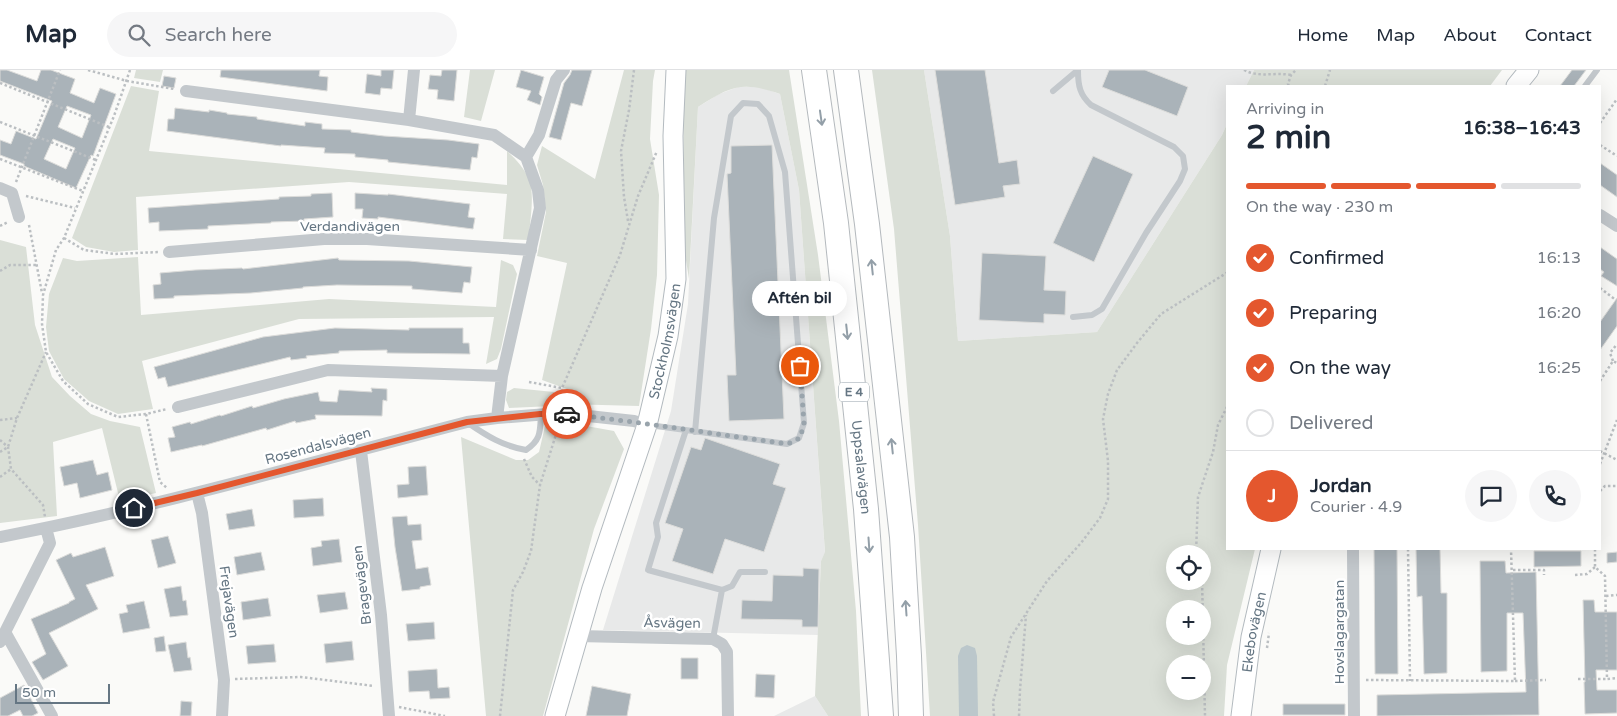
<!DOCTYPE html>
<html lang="en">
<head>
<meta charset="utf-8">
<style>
	body { margin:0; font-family:"Varela Round",sans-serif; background:#f6f6f7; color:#1f2937; height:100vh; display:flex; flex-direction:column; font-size:19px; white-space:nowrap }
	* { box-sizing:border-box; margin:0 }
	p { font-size:16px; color:#747a83 }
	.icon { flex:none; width:28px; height:28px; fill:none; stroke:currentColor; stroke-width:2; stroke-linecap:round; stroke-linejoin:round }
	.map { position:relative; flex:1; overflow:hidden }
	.side { position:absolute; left:1226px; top:15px; width:375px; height:465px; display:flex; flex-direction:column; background:#fff; border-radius:0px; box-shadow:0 5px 20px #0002 }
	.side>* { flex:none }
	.controls { position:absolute; left:1166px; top:475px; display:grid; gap:10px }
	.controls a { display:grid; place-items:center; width:45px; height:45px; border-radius:50%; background:#fff; box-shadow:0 5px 20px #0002; font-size:25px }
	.scale { position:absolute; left:15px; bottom:12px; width:95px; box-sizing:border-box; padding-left:5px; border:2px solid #657683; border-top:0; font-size:14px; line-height:18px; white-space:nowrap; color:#657683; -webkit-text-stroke:4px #fff; paint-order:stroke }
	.pin { position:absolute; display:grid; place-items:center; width:42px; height:42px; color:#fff; margin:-21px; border:2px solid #fff; border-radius:50%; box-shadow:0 1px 5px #0007 }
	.courier { position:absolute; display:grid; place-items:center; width:50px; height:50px; margin:-25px; border:4px solid #e4572e; border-radius:50%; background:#fff; color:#222; box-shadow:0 1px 6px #0007 }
	.bubble { position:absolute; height:35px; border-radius:18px; background:#fff; box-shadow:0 5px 20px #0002; font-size:16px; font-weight:800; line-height:35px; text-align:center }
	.overview em { font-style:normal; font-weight:800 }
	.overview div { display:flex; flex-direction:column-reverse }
	.overview { display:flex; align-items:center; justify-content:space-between; height:85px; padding:0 20px }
	h1 { font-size:32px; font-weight:800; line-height:38px }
	.bar { display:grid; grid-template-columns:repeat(4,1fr); gap:8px 5px; align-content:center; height:60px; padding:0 20px }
	.bar i { height:6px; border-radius:4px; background:#e0e1e3 }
	.bar .current { background:#e4572e }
	.bar p { grid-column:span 4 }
	.line { display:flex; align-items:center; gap:12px; padding:0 20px; border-top:1px solid #e0e1e3 }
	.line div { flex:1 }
	.round { display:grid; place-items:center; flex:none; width:52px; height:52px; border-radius:26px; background:#f6f6f7 }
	ol { padding:0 20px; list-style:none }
	li { display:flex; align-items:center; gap:15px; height:55px }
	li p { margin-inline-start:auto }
	li .icon { padding:5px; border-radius:50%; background:#e4572e; color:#fff; stroke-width:4 }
	li:last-child { color:#747a83 }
	li i { width:28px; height:28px; border:2px solid #e0e1e3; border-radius:50% }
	header { display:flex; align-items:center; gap:30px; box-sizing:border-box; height:70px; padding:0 25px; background:#fff; border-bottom:1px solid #e0e1e3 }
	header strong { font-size:24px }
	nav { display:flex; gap:28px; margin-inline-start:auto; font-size:18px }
	.search { width:350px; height:45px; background:#f6f6f7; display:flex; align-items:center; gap:12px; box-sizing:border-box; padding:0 18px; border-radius:28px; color:#747a83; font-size:19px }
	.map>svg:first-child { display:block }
	.built { fill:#e8e9e9 }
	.green { fill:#dadfd7; fill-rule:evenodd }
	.water { fill:#bbc7cb }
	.building { fill:#aab3b9; stroke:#dcdcda; fill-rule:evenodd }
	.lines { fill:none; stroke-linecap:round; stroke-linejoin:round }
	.secondary-casing { stroke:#b3babf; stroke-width:21 }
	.highway-casing { stroke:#b4b9bd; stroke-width:26 }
	.path { stroke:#bbbfc2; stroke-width:2.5; stroke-dasharray:2.5 2.5; stroke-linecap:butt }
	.lane { stroke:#c3c8cc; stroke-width:6 }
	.street { stroke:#c3c8cc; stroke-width:12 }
	.secondary { stroke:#fff; stroke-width:19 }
	.highway { stroke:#fff; stroke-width:24 }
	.oneway { stroke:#939fa8 }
	.done { stroke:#99a4ac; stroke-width:5; stroke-dasharray:0 9 }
	.route { stroke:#e4572e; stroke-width:6 }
	.labels { text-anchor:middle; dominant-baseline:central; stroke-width:5; stroke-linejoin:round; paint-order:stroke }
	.shield { fill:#fff; stroke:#939fa8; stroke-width:1 }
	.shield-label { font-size:12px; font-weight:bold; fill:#657683 }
	.street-label { font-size:14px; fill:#657683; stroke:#fff }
</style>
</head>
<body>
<header>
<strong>Map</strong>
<div class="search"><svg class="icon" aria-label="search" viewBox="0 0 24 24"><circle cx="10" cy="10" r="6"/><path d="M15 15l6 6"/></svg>Search here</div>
<nav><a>Home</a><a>Map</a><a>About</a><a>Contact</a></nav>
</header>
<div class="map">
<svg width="1617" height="646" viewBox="0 0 1617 646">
	<rect width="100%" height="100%" fill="#fafaf8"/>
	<path class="built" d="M924,0H1254L1246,16H1228L1227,54L1222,65L1097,262L958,271L950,166Z
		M738,17H760L780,24L799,120L825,483L821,491L818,565L603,560L671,341L688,234L698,37L719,24Z
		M815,626L828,646H774Z"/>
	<path class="green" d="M136,0H163L160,12L134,8Z
		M470,0H495L481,51L464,47Z
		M624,0H655L653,11L650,69L659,125L657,205L651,259L639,336L565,334L567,319L542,310L567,193L537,186L546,142L543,115L537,95L542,76L595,109Z
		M685,0H789L818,185L839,351L856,541L861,646H828L815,626L821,491L825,482L799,120L780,24C742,11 731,16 698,37L689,209L685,184L683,28Z
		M872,0H924L950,166L958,271L1097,262L1222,65L1227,54L1228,479H1255L1227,595L1224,646H930L918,455L894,159ZM1175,484H1202V511H1175ZM1175,539H1202V566H1175ZM1175,594H1202V621H1175Z
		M1254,0H1502L1490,16H1246Z
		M131,16L159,21L149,81L507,115V81C516,89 524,98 529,109C535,122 530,155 528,170L503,169L507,124L349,112L136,127L138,180L114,182L86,177L72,168Z
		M0,170L26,177L35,255L52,307L70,326L91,344L110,351L140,357L156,423L120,431L102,358L53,372L57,446L0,453Z
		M138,187L141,245L329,229L496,237L501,190L513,195L517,204L501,279L497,289L486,294L494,247L299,249L142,291L153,339L118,344L89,331L64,309L49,281L46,257L49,224L63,188L77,191Z
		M514,318L554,322L553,336L509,338L506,330L507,322Z
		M546,352H564L614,361L624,379L594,459L543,646H486L461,367L516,390H528L539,382Z"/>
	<path class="water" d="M967,575L975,578L977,586L978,646H959L958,586L961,578Z"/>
	<path class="building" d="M0,0H7L37,11L41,0H51L75,9L70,23L94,33L100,18L116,24L93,86L91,85L76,118L24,96V94L0,85V70L11,74L16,61L36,69L52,31L0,11ZM67,36L91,45L82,68L58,57ZM53,69L75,78L66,99L44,89Z
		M221,0H320L319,6L328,7L327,21L220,7Z
		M381,0H394L392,19L381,18L380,25L365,23L367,4L381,6Z
		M442,0H457L454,31L437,29L438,20L428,19L430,5L441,6Z
		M521,0L544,7L539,24L542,27L540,35L527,30L531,21L516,17Z
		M572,0H592L582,36L571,33L561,70L549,67L564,13L570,5Z
		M935,0H985L999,93L1017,90L1020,114L1003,116L1005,127L955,135Z
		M1109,0H1145L1188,17L1177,46L1102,17Z
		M1572,0H1586L1574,16H1560Z
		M164,6L176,8L174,18L162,16Z
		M175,38L209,42V40L227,43V44L257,47V49L305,56V52L322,54V59L351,60V62L384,66L448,70L479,74L477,88L472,87L470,100L388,92V90L355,87V84L324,83L325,78L281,75V76L167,61L168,49H174Z
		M772,75L784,349L729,351L727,305H736L727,104L731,103V76Z
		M1093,86L1133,104L1094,192L1053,173Z
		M1600,93L1617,105V127L1600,115Z
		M332,123L333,147L304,149V151L271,152V153L208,156V159L159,161V152L149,153L148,138L279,129V127L311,126V124Z
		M355,123L388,125V124L470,134L468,147L475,148L473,159L378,147V149L362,148L363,139H355Z
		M1600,177L1617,189V216L1601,206L1604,202L1600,199Z
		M982,183L1046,186L1044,220L1066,221L1065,245L1044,244V253L979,250Z
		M338,188L339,190L409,191L472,197L470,213L464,212L462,223L412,219V216L337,215L303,217V218L251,223L174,226V228L154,229L153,215L161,214L160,203L195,200L242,198L243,199Z
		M1617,228V256L1600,280V252Z
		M335,258L409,260V258H463V273H469L470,284L387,283V280L339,281V283L306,286L307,288L291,290L290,287L168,317L165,307L158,309L154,297L263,267Z
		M371,318L387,319V331L383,330L382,346L315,345L316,349L296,353L295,351L267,360L266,358L202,376V375L171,382L168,368L175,367L172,357L190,352L191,354L220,345L221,346L252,336L253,338L284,329L318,322L320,331L337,332L339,320L372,322Z
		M705,368L780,394L773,414L786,418L764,482L725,469L713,504L672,491L683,459L665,453L691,377L701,380Z
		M93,390L97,405L108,402L112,420L80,428L77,413L64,416L60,397Z
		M426,396L428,425L398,428L397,415L409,414L408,397Z
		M323,428L324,446L294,448L293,430Z
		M252,439L255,456L229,460L226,444Z
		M407,446L408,455L421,454L422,470L412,471L416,499L428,497L431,515L420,517V519L402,521L395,477L392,447Z
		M168,466L176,493L158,498L151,470Z
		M339,469L342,492L313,496L311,478L322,476L321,471Z
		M105,477L114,506L86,515L98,539L49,563L68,596L43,610L32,592L46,584L31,549L69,533V532L75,529L56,490L71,483L73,487Z
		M1374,479H1397L1398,604H1375Z
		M1416,479H1440L1441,523H1447V603L1424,604L1422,526L1417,527Z
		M1534,481H1581V496L1534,497Z
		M261,482L265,500L237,505L234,487Z
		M1617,482V492L1607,493V483Z
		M1480,491H1505L1506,503L1536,502L1539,645L1377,646V625L1526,622L1523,543H1507V601L1481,602Z
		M803,498L819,499L818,557H802V550L741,549L742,530L772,531L773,505L803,506Z
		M181,516L183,531L186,530L188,545L170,547L164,519Z
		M345,522L348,539L320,543L317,525Z
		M268,528L271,546L243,550L241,532Z
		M1583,530H1594L1595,542H1617V600H1596L1597,620H1617V643L1585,644L1584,612H1585Z
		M144,531L150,558L123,563L119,544L128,542L126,535Z
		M434,552L435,569L408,571L406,554Z
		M164,566L166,581L156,582L154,568Z
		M352,571L354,590L326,593L324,574Z
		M186,572L188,588L190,587L192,600L174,602L168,575Z
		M274,574L276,592L248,594L246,576Z
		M681,588H698V609H681Z
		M437,599L438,618L449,617L450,628L430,629L429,621L409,622L408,601Z
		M756,604L775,605L774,628L755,627Z
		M24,615L38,643L32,646H23L20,640L8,646H0V628Z
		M592,616L631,624L627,646H586Z
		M181,631L192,632L191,646H180Z
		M1283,634H1345V645H1283Z"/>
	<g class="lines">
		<defs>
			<g id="secondary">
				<path d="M1516,16L1529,0"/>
				<path id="s1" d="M555,646L592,518L647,355L668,266L676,209L673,66L676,0"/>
				<path id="s2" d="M1241,646L1251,567L1271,479"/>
			</g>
			<g id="highway">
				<path id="s3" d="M814,0L836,153L866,439L881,646"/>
				<path d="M846,0L867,154L902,467L909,586L911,646"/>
			</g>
		</defs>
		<use href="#secondary" class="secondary-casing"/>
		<use href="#highway" class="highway-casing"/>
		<path class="path" d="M88,0L127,11L174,19
			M130,0L114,46L64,168L56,180L43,225L42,254L46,282L63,311L88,334L118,347L146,344L167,339
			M1244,0C1259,8 1274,2 1291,5
			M0,13L109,57
			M1289,16L1288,14L1291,5L1296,0
			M1325,16L1330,0
			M0,52L96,90
			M1600,53L1617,29
			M1600,75L1617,86
			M0,89L83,121
			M16,112L60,0
			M26,126L75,138
			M628,151L624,127L621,81L629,40L634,0
			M29,155L42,223
			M0,156L8,152
			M64,168L84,180L115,184L159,182
			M0,201L10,195H36
			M1600,218L1617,231
			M1613,291L1610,283L1617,274
			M1600,311L1613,291L1617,293
			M529,312L562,318
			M562,332V318L620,185L638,126L657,81
			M146,344L160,412L167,418
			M0,350L17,348
			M0,370L8,377L11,399L43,435L45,447
			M1600,381L1617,390
			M0,382L8,377L17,348L46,282
			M524,389L532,407L540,415
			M1600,394L1617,350
			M0,407L11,399
			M1600,421L1605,416H1617
			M1408,479L1410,611
			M1595,479V497L1605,506L1607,609L1617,608
			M1196,484L1198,427L1213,382L1218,355L1228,335
			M1513,500H1544V505
			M1575,505L1587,504L1595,497
			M1202,508L1205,646
			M1606,526L1617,525
			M1267,578L1269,563
			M235,609L301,607L374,616
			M1578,609H1607
			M1366,610L1515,611L1511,479
			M1515,611L1546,610
			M399,637L445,646
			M500,646L513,520L523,502L531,481L540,415L559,355
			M994,646L993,632L1011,567L1047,511L1081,473L1100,448L1108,429V391L1103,349L1108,324L1117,300L1137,273L1161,244L1228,202
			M1019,646L1020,620L1026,545"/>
		<path class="lane" d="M1585,16L1597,0
			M1053,21L1078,0
			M1073,247L1092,245L1102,239L1146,163L1180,111L1185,99L1183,86L1174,77L1091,35C1080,25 1078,16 1078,1
			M468,353C487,366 503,376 526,380C541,370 540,362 541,344
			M649,355L787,374L799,368L804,353L785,102L769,46L758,34L743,33L731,46L714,148L695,362
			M686,360L656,453L658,467L648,500L722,520L713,569
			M722,520L732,516L740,502H765"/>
		<path class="street" d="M186,21L409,50L494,65L526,87L538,120L540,138L502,306L497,348
			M409,50L414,0
			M526,87L539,65L556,10L564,0
			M0,118L12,123L19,147
			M1600,145L1617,156
			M169,182L324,169H367L531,180
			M178,337L328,300L502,306
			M361,381L381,545L389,646
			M197,423L202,443L224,610L222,646
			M0,467C157,437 312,392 467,352L497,348L561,343L634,351L647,355
			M1353,479L1354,646
			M5,562L52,646
			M577,566L713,569L722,574L727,582L728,646
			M0,572L50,473L46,458"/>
		<use href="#secondary" class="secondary"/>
		<use href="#highway" class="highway"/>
	</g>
	<defs><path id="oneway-shaft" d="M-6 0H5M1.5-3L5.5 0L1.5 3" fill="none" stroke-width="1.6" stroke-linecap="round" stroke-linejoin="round" transform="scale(1.25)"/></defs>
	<g class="oneway">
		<use href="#oneway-shaft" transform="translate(821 48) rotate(82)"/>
		<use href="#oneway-shaft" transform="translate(872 197) rotate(-96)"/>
		<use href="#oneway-shaft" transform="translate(847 262) rotate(84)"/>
		<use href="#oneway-shaft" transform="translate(892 376) rotate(-96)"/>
		<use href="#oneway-shaft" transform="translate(869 475) rotate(86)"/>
		<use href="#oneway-shaft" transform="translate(906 538) rotate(-94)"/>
	</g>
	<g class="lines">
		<path class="done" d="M567,344C641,352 714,364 788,374L800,368L804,354L800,296"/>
		<path class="route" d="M134,438L197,423L467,352L540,344H567"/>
	</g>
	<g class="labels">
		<rect class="shield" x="839" y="312.5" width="30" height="19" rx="4"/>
		<g class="shield-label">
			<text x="854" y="322">E 4</text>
		</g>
		<g class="street-label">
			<text x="350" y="156">Verdandivägen</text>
			<text stroke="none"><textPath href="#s1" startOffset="391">Stockholmsvägen</textPath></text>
			<text transform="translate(318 376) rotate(-15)">Rosendalsvägen</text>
			<text stroke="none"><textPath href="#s3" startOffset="400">Uppsalavägen</textPath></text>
			<text transform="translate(362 515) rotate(-97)">Bragevägen</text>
			<text transform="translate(229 532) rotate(82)">Frejavägen</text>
			<text transform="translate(672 553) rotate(1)">Åsvägen</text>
			<text stroke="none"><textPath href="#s2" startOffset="85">Ekebovägen</textPath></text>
			<text transform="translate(1339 562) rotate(-90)">Hovslagargatan</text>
		</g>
	</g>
</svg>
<div class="controls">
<a><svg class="icon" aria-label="locate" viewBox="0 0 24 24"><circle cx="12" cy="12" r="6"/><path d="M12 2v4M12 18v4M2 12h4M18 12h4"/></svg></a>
<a>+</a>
<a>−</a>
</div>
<div class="scale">50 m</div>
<div class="pin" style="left:800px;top:296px;background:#ea580c"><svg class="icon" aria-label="bag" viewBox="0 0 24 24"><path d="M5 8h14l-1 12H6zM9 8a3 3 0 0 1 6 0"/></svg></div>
<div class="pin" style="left:134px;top:438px;background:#1f2937"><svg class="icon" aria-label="home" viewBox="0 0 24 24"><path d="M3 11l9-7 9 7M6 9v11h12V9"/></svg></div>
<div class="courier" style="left:567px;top:344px"><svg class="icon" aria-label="car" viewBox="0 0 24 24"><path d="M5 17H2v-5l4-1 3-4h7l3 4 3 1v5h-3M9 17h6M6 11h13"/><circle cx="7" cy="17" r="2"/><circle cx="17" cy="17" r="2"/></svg></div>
<div class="bubble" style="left:752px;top:211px;width:95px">Aftén bil</div>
<section class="side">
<div class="overview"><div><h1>2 min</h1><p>Arriving in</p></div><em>16:38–16:43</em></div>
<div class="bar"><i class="current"></i><i class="current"></i><i class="current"></i><i></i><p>On the way · 230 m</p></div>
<ol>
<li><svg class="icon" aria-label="check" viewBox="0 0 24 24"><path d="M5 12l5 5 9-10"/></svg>Confirmed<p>16:13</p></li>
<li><svg class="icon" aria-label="check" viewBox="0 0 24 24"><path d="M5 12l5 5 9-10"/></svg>Preparing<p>16:20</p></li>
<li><svg class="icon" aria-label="check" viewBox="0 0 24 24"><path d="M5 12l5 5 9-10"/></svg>On the way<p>16:25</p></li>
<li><i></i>Delivered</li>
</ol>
<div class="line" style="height:90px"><b class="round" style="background:#e4572e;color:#fff">J</b><div><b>Jordan</b><p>Courier · 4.9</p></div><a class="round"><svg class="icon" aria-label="chat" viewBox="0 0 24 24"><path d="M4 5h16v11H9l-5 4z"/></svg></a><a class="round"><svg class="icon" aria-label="phone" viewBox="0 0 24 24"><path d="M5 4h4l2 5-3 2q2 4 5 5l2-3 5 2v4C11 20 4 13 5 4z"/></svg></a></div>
</section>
</div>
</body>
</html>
